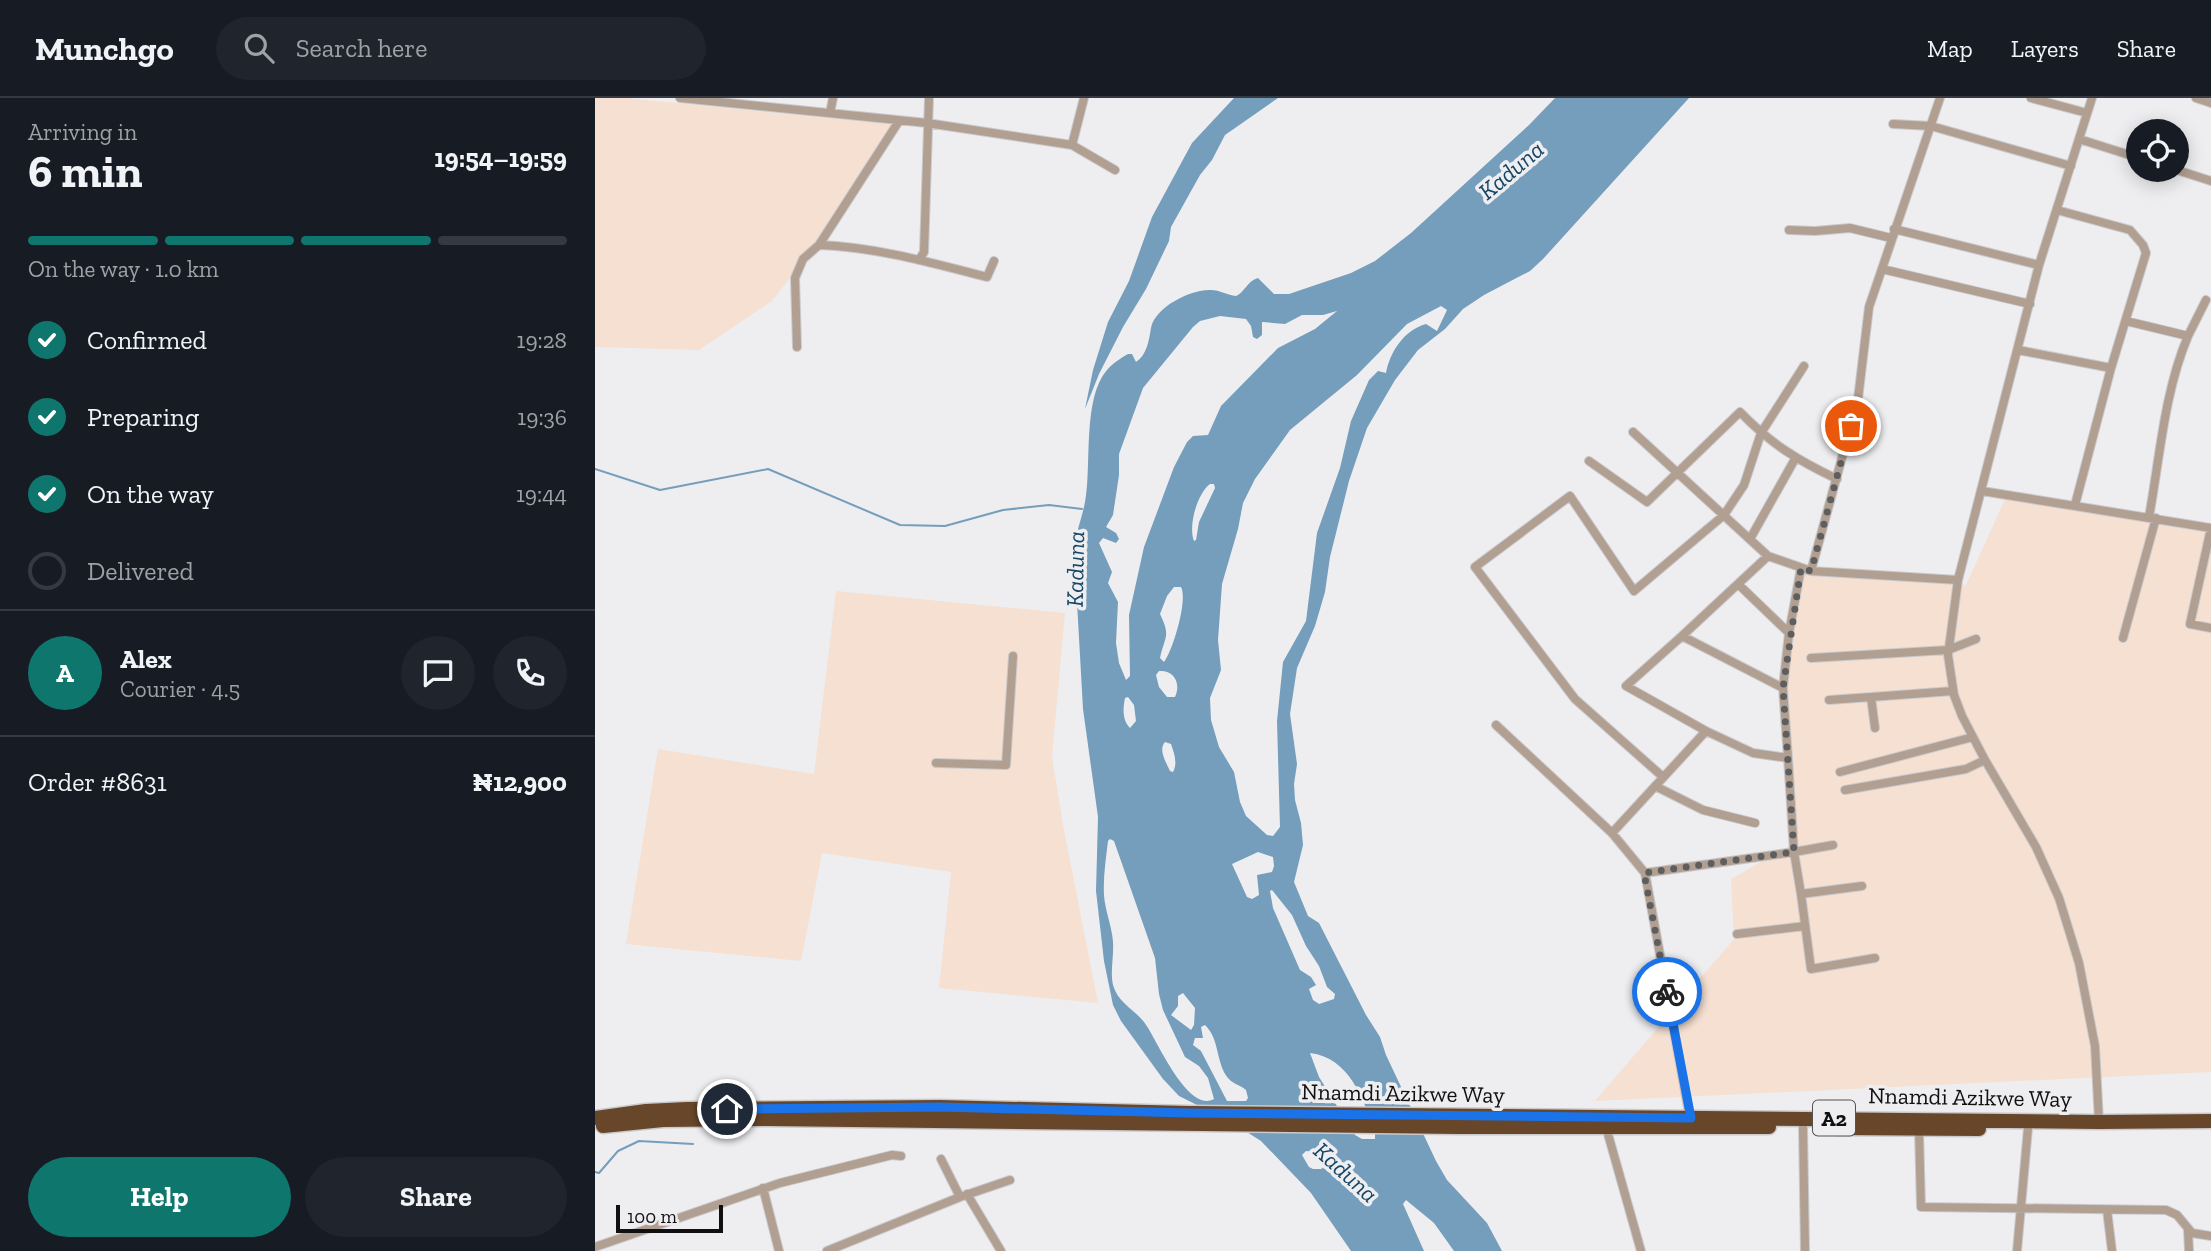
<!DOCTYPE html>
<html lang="en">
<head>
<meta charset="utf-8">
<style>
	body { margin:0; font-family:"Zilla Slab",serif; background:#20242c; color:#f1f3f6; height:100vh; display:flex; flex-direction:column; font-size:26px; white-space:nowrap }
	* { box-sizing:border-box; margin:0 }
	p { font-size:23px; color:#9ea1a6 }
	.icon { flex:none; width:38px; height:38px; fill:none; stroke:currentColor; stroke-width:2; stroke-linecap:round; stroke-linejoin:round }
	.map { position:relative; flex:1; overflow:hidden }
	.drawer { display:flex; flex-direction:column; background:#171b24; width:595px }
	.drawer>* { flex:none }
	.buttons { position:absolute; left:1531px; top:21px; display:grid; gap:14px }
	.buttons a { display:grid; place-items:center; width:63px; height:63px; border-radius:50%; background:#171b24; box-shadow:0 4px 18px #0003; font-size:35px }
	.scale { position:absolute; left:21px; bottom:18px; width:107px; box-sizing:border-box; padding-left:7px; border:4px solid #101011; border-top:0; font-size:19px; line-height:24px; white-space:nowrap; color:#101011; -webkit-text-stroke:5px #eeeef1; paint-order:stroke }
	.pin { position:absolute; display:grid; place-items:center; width:60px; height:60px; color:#fff; margin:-30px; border:4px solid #fff; border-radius:50%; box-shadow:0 2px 7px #0007 }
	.courier { position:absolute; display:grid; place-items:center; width:70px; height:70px; margin:-35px; border:5px solid #1a73e8; border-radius:50%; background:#fff; color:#222; box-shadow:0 2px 9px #0007 }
	.overview em { font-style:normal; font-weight:800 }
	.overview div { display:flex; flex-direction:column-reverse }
	.overview { display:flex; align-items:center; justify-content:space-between; height:119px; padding:0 28px }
	h1 { font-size:46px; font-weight:800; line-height:52px }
	.bar { display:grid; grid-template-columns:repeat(4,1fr); gap:10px 7px; align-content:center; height:84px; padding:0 28px }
	.bar i { height:9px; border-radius:5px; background:#363941 }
	.bar .on { background:#0f766e }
	.bar p { grid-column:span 4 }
	.line { display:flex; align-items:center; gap:18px; padding:0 28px; border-top:2px solid #363941 }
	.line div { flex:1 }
	.round { display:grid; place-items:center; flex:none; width:74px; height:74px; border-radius:37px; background:#20242c }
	ol { padding:0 28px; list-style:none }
	li { display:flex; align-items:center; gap:21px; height:77px }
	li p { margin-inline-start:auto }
	li .icon { padding:7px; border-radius:50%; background:#0f766e; color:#fff; stroke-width:4 }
	li:last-child { color:#9ea1a6 }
	li i { width:38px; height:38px; border:4px solid #363941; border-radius:50% }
	.primary-button { display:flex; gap:14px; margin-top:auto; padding:14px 28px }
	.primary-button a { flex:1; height:80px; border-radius:42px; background:#0f766e; color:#fff; font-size:28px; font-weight:800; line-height:80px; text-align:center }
	.primary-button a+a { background:#20242c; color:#f1f3f6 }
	header { display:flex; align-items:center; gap:42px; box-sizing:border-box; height:98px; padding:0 35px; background:#171b24; border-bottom:2px solid #363941 }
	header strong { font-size:33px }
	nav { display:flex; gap:38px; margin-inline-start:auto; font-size:24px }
	.search { width:490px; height:63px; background:#20242c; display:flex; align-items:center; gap:18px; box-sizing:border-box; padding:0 24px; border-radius:38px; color:#9ea1a6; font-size:26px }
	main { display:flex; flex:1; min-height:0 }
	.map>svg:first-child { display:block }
	.industrial { fill:#f5e0d2 }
	.water { fill:#759dbc; fill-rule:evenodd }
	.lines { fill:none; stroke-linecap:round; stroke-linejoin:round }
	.stream { stroke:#759dbc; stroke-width:2 }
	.street-casing { stroke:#cacacd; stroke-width:10 }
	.highway-casing { stroke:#cacacd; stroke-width:17 }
	.street { stroke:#b19f92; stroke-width:8 }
	.highway { stroke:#68462a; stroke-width:14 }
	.done { stroke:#5e5e5f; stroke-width:7; stroke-dasharray:0 12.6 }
	.route { stroke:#1a73e8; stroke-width:9 }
	.labels { text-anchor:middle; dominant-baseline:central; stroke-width:7; stroke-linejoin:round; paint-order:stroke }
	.shield { fill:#eeeef1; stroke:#535354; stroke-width:2 }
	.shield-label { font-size:21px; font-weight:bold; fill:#101011 }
	.street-label { font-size:23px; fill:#101011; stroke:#eeeef1 }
	.water-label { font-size:24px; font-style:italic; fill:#164666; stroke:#eeeef1 }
</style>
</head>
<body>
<header>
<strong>Munchgo</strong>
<div class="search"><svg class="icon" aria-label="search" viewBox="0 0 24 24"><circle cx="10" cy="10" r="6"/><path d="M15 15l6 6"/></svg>Search here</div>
<nav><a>Map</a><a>Layers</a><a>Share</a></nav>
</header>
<main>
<section class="drawer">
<div class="overview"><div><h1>6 min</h1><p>Arriving in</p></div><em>19:54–19:59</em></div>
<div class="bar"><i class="on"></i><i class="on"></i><i class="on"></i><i></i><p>On the way · 1.0 km</p></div>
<ol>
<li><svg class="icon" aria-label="check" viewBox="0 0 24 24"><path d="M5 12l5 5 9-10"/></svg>Confirmed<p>19:28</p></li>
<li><svg class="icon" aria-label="check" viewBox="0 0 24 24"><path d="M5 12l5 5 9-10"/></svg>Preparing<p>19:36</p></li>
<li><svg class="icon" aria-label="check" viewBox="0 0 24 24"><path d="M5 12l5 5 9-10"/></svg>On the way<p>19:44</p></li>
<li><i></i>Delivered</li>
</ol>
<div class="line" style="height:126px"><b class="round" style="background:#0f766e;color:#fff">A</b><div><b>Alex</b><p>Courier · 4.5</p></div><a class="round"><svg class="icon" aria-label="chat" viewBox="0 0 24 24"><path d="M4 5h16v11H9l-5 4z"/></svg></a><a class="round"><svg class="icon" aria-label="phone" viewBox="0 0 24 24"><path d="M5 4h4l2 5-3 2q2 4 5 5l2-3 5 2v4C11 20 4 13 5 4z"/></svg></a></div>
<div class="line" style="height:91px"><div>Order #8631</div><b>₦12,900</b></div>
<div class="primary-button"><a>Help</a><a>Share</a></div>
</section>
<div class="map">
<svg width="1616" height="1153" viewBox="0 0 1616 1153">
	<rect width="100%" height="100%" fill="#eeeef1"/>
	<path class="industrial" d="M0,0H32L303,27L261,96L177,203L104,252L0,249Z
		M1411,399L1616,435V974L1000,1003L1139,841L1136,781L1194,748L1188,603L1184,578L1205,476L1210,470L1371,487Z
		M241,493L470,515L457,659L469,732L503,905L344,890L356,774L227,755L206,863L31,846L63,651L219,676Z"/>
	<path class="water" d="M639,0H683L630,37L617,62L605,77L576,129L574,143L551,191L528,229L504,276L490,311L498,272L513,224L534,183L557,119L597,45Z
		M960,0H1094L948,161L935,173L889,197L868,211L850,231L823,252L800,282L772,330L754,383L735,459L730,494L720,528L702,570L695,616L702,666L699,686L700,702L706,725L708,747L699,784L713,818L724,825L771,917L785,939L791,957L841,1063L852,1082L892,1125L907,1153H859L839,1125L811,1102L808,1106L829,1153H756L716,1095L666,1043L636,1024L584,998L568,981L526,923L518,907L509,863L501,793L503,719L488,611L479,451C481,434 487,420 490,404C497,368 487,301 512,272C517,266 526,260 533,256H537L541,264C552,257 554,242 556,230C560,209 595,192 614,192C623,191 632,197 641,198C650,194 652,183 663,180L679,196H694L756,175L780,163L816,135L934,27ZM846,208L852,212L842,233L831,226C809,232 795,254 791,275L783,273L774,282L756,323L745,370L722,435L711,523L688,564L682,623L685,729L678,738L672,737L651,718L645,704L639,674L624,649L616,622L615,600L626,572L623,542L627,486L643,431L648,405L660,381L695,332L762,277L812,226ZM742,213L720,231L683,250L626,308L613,337L598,338L592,344L579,369L549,449L534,517L535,578L531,582L524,565L521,545L523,504L513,485L517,474L504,445L508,440L521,445L524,441L521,435L511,429L518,417L524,377V356L548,290L598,229L605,223L625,218L651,221L656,228L658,239L662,241L667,237V224L690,226L707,217H728ZM615,386H619L620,390L604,424L601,442L599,443C593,428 602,396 615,386ZM579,489H586C593,502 578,552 569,564L565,560C570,537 576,539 565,516L572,498ZM564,573C580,572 586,586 580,599H572L564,589L561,577ZM533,599L539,607L541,623L535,630C527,622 528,610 530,600ZM570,644L576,646C579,655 583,665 578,674L575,673C571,664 563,652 570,644ZM515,741L519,743L560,860L564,896L568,912L590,959L604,968L613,980L619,1001C592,1016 561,939 549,924C539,911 523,905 518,887C515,874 519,858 518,844C517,828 510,813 509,797C508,779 511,760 513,743ZM663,754L678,759L679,768L677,774L662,777L664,797L657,801L652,799L637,766ZM677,792L697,817L711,848L724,868L732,889L740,896L739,901L724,906L718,902L714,891L721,887L716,879L705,872L678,810L675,793ZM588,895L600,910L599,927L596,932L576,917L583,908V898ZM610,927C626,942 620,969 636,983C641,987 647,988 651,992L653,1000L651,1003H632L606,953L598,947L600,940H608L606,929ZM715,955C755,960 768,1001 780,1034V1041H767L760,1037L724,979ZM711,1053L731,1055L736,1060L735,1064L726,1071H718L714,1069L707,1057Z"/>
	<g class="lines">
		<path class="stream" d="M0,371L65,392L173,371L305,427L350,428L408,412L454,407L487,411
			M0,1074L4,1075L23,1053L44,1043L98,1046"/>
		<defs>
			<path id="street" d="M85,0L332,25L477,47
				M489,0L477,47L520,72
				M1436,0L1492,15
				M1497,0L1444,167L1363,482L1353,557L1359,597L1367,618L1390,662L1441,749L1464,800L1484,865L1500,948L1504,1024
				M1601,0L1616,5
				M235,15L238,0
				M1298,26L1336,28L1476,68
				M1484,41L1544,60
				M1582,72L1616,83
				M1462,112L1535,132L1548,147L1551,155L1516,270L1480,407
				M1299,131L1444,167
				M1194,132L1220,133L1255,130L1296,140
				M224,147C281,149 337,165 392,179L399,163
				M324,162L329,154L334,0
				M1287,171L1435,206
				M1531,223L1593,238C1569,295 1565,359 1554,419
				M1593,238L1611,202
				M202,249L200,180L208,161L224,147L304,23
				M1423,252L1516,270
				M1038,334L1173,458L1216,473L1363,482
				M994,363L1052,404L1145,314C1176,346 1202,362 1242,381
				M1387,393L1616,430
				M1616,430L1595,526L1616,530
				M1155,441L1200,361
				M1173,458L1087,538L1188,590
				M1216,473L1263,301L1274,209L1345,0
				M1194,535L1206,470
				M1087,538L1031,588L1111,633L1158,655L1193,660L1188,590L1194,535L1143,486
				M1528,540L1561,420
				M1216,560L1353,552L1381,541
				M1234,602L1276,599
				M901,627L1017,735L1111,633
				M1280,630L1276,599L1358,593
				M341,665L411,667L418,558
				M1245,674L1378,639
				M1068,679L980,601L880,469L975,398L1039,493L1129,417L1149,387L1166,335L1209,268
				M1060,688L1108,712L1160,725
				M1250,692L1371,671L1390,662
				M1017,735L1050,775L1095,1020
				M1050,775L1199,754L1193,660
				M1267,788L1206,796L1216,871L1280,860
				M1206,796L1199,754L1238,747
				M1142,836L1210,828
				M1011,1029L1046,1153
				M1208,1029L1210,1153
				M1324,1032L1326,1109L1571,1112L1582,1117L1597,1135L1616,1138
				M346,1061L365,1099
				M168,1090L184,1153
				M372,1096L406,1153
				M1512,1112L1517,1153
				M1593,1132L1594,1153
				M0,1149L185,1085L297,1057L306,1058
				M232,1153L365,1099L415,1082
				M1422,1153L1433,1030"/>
			<path id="highway" d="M0,1020L51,1013L92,1011L345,1009L594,1015L1504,1024L1616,1023
				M8,1028L68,1022L172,1021L863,1029H1174
				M1244,1030L1384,1031"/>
		</defs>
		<use href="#street" class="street-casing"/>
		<use href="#highway" class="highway-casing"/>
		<use href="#street" class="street"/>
		<use href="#highway" class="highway"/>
	</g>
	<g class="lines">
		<path class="done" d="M1072,894L1049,775L1199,754L1188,590L1206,470L1216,473L1256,328"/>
		<path class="route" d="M132,1011L345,1009L594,1015L1096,1020L1072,894"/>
	</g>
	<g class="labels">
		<rect class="shield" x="1218" y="1002.5" width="42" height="35" rx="5"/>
		<g class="shield-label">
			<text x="1239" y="1020">A2</text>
		</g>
		<g class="street-label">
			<text transform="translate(808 995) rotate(1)">Nnamdi Azikwe Way</text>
			<text transform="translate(1375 999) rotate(1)">Nnamdi Azikwe Way</text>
		</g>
		<g class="water-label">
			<text transform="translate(916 72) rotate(-40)">Kaduna</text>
			<text transform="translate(480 471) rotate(-89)">Kaduna</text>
			<text transform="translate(751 1074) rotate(42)">Kaduna</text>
		</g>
	</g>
</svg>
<div class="buttons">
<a><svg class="icon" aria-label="locate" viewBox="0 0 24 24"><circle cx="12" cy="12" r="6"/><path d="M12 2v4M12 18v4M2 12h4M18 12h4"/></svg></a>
</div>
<div class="scale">100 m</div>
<div class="pin" style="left:1256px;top:328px;background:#ea580c"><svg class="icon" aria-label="bag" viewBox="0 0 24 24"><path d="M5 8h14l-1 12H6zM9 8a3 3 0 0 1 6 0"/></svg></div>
<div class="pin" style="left:132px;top:1011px;background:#1f2937"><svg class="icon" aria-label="home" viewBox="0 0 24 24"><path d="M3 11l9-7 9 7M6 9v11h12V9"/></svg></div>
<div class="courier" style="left:1072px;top:894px"><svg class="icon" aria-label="bike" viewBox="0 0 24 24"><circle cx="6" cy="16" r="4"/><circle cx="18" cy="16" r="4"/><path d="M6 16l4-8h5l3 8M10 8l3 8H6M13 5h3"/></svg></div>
</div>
</main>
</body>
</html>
